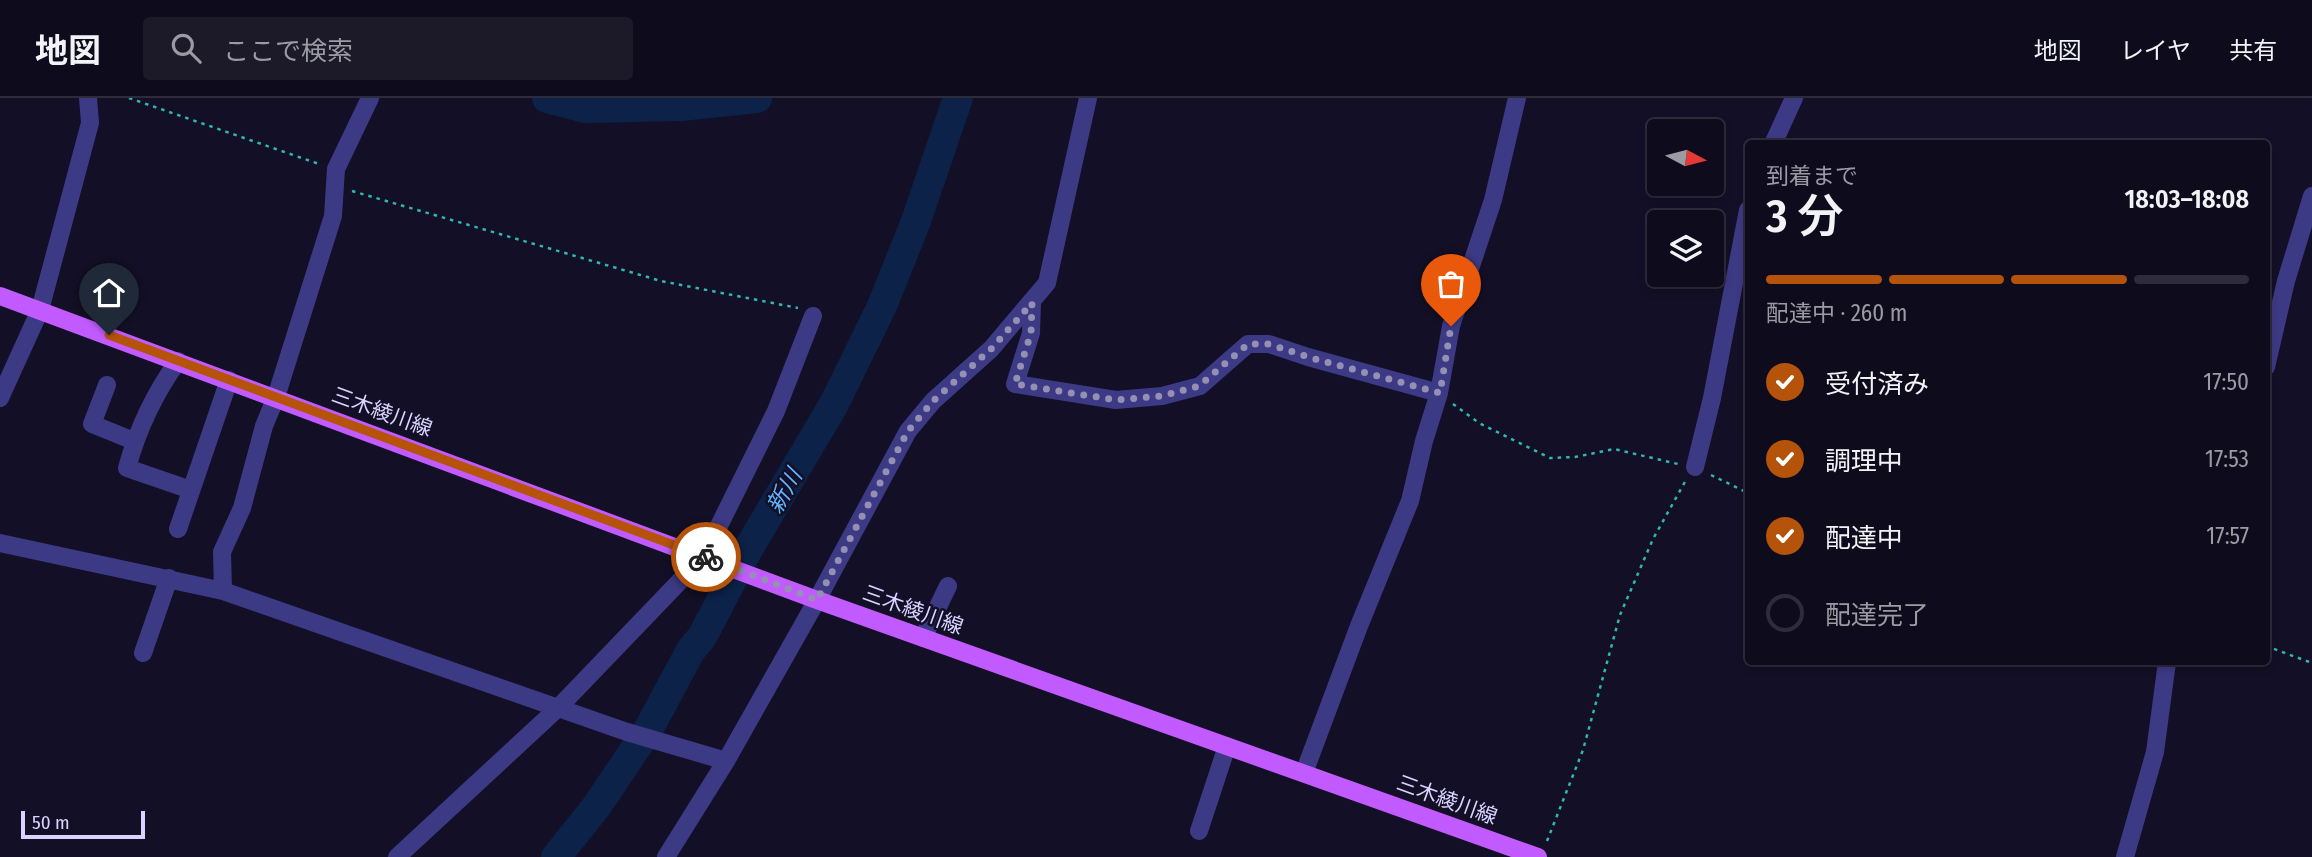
<!DOCTYPE html>
<html lang="ja">
<head>
<meta charset="utf-8">
<style>
	body { margin:0; font-family:"Fira Sans Condensed","Noto Sans JP",sans-serif; background:#1c1929; color:#f1f3f6; height:100vh; display:flex; flex-direction:column; font-size:26px; white-space:nowrap }
	* { box-sizing:border-box; margin:0 }
	p { font-size:23px; color:#9b9ba3 }
	.icon { flex:none; width:38px; height:38px; fill:none; stroke:currentColor; stroke-width:2; stroke-linecap:round; stroke-linejoin:round }
	.map { position:relative; flex:1; overflow:hidden }
	.side { position:absolute; left:1745px; top:42px; width:525px; height:525px; display:flex; flex-direction:column; background:#0e0b1c; border-radius:7px; box-shadow:0 4px 10px #0003,0 0 0 2px #2e2b3b }
	.side>* { flex:none }
	.needle { width:46px; rotate:97deg }
	.buttons { position:absolute; left:1647px; top:21px; display:grid; gap:14px }
	.buttons a { display:grid; place-items:center; width:77px; height:77px; border-radius:7px; background:#0e0b1c; box-shadow:0 4px 10px #0003,0 0 0 2px #2e2b3b; font-size:35px }
	.scale { position:absolute; left:21px; bottom:18px; width:124px; box-sizing:border-box; padding-left:7px; border:4px solid #d9d4ff; border-top:0; font-size:19px; line-height:24px; white-space:nowrap; color:#d9d4ff; -webkit-text-stroke:5px #130f26; paint-order:stroke }
	.pin { position:absolute; display:grid; place-items:center; width:60px; height:60px; color:#fff; margin:-72px -30px; border-radius:50% 50% 50% 0; rotate:-45deg; box-shadow:0 0 7px #0007 }
	.pin .icon { rotate:45deg }
	.courier { position:absolute; display:grid; place-items:center; width:70px; height:70px; margin:-35px; border:5px solid #b45309; border-radius:50%; background:#fff; color:#222; box-shadow:0 2px 9px #0007 }
	.overview em { font-style:normal; font-weight:600 }
	.overview div { display:flex; flex-direction:column-reverse }
	.overview { display:flex; align-items:center; justify-content:space-between; height:119px; padding:0 21px }
	h1 { font-size:46px; font-weight:600; line-height:52px }
	.bar { display:grid; grid-template-columns:repeat(4,1fr); gap:10px 7px; align-content:center; height:84px; padding:0 21px }
	.bar i { height:9px; border-radius:5px; background:#2e2b3b }
	.bar .on { background:#b45309 }
	.bar p { grid-column:span 4 }
	ol { padding:0 21px; list-style:none }
	li { display:flex; align-items:center; gap:21px; height:77px }
	li p { margin-inline-start:auto }
	li .icon { padding:7px; border-radius:50%; background:#b45309; color:#fff; stroke-width:4 }
	li:last-child { color:#9b9ba3 }
	li i { width:38px; height:38px; border:4px solid #2e2b3b; border-radius:50% }
	header { display:flex; align-items:center; gap:42px; box-sizing:border-box; height:98px; padding:0 35px; background:#0e0b1c; border-bottom:2px solid #2e2b3b }
	header strong { font-size:33px }
	nav { display:flex; gap:38px; margin-inline-start:auto; font-size:24px }
	.search { width:490px; height:63px; background:#1c1929; display:flex; align-items:center; gap:18px; box-sizing:border-box; padding:0 24px; border-radius:7px; color:#9b9ba3; font-size:26px }
	.map>svg:first-child { display:block }
	.lines { fill:none; stroke-linecap:round; stroke-linejoin:round }
	.river { stroke:#0c2248; stroke-width:30 }
	.path { stroke:#2fb8b0; stroke-width:2.5; stroke-dasharray:3.5 5; stroke-linecap:butt }
	.minor { stroke:#3d3a85; stroke-width:18 }
	.major { stroke:#c25bff; stroke-width:18 }
	.done { stroke:#948fb3; stroke-width:7; stroke-dasharray:0 12.6 }
	.route { stroke:#b45309; stroke-width:9 }
	.labels { text-anchor:middle; dominant-baseline:central; stroke-width:5; stroke-linejoin:round; paint-order:stroke }
	.street-label { font-size:21px; fill:#d9d4ff; stroke:#130f26 }
	.water-label { font-size:23px; font-style:italic; fill:#62b6ff; stroke:#130f26 }
</style>
</head>
<body>
<header>
<strong>地図</strong>
<div class="search"><svg class="icon" aria-label="search" viewBox="0 0 24 24"><circle cx="10" cy="10" r="6"/><path d="M15 15l6 6"/></svg>ここで検索</div>
<nav><a>地図</a><a>レイヤ</a><a>共有</a></nav>
</header>
<div class="map">
<svg width="2312" height="759" viewBox="0 0 2312 759">
	<rect width="100%" height="100%" fill="#130f26"/>
	<g class="lines">
		<path class="river" d="M547,0L585,10L681,8L757,0
			M556,759L596,709L648,632L691,552L702,539L747,453L834,306L882,208L916,123L958,0"/>
		<path class="path" d="M129,0L319,66
			M352,93L661,183L798,210
			M1453,306L1479,325L1550,360L1575,359L1614,351L1678,366
			M1711,377L1748,395
			M2266,548L2312,565
			M1547,743L1583,652L1620,517L1653,441L1686,382"/>
		<path class="minor" d="M1773,46L1794,0
			M1032,205L1031,235L1015,286L1116,302L1162,298L1200,288L1248,246H1269L1308,259L1439,295
			M178,263C154,296 138,330 127,370L191,392
			M2266,269L2286,183L2312,98
			M107,287L92,326L134,343
			M0,300L40,212L90,25L88,0
			M1695,369L1712,300L1748,112
			M178,431L229,282
			M0,445L223,493L627,634L726,663
			M223,493L222,454L242,410L264,328L276,299L333,118L336,71L370,0
			M923,540L948,488
			M143,555L169,480
			M1304,675L1359,528L1410,403L1424,343L1439,295L1451,228L1493,102L1517,0
			M1199,733L1227,648
			M397,759L558,610L704,458L776,313L813,218
			M666,759L726,663L817,502L908,333L933,303L991,251L1047,185L1088,0
			M2125,759L2155,654L2167,564"/>
		<path class="major" d="M0,198L817,502L1538,759"/>
	</g>
	<g class="lines">
		<path class="done" d="M706,459L817,502L908,333L933,303L991,251L1032,205L1031,235L1015,286L1116,302L1162,298L1199,288L1248,246H1269L1308,259L1440,295L1451,228"/>
		<path class="route" d="M109,237L706,459"/>
	</g>
	<g class="labels">
		<g class="street-label">
			<text transform="translate(382 314) rotate(20)">三木綾川線</text>
			<text transform="translate(913 512) rotate(20)">三木綾川線</text>
			<text transform="translate(1447 702) rotate(20)">三木綾川線</text>
		</g>
		<g class="water-label">
			<text transform="translate(784 393) rotate(-60)">新川</text>
		</g>
	</g>
</svg>
<div class="buttons">
<a><svg class="needle" viewBox="-14 -14 28 28"><path d="M0-13l5 13h-10z" fill="#e53935"/><path d="M0 13l5-13h-10z" fill="#9b9ba3"/></svg></a>
<a><svg class="icon" aria-label="layers" viewBox="0 0 24 24"><path d="M12 4l9 5-9 5-9-5zM3 14l9 5 9-5"/></svg></a>
</div>
<div class="scale">50 m</div>
<div class="pin" style="left:1451px;top:228px;background:#ea580c"><svg class="icon" aria-label="bag" viewBox="0 0 24 24"><path d="M5 8h14l-1 12H6zM9 8a3 3 0 0 1 6 0"/></svg></div>
<div class="pin" style="left:109px;top:237px;background:#1f2937"><svg class="icon" aria-label="home" viewBox="0 0 24 24"><path d="M3 11l9-7 9 7M6 9v11h12V9"/></svg></div>
<div class="courier" style="left:706px;top:459px"><svg class="icon" aria-label="bike" viewBox="0 0 24 24"><circle cx="6" cy="16" r="4"/><circle cx="18" cy="16" r="4"/><path d="M6 16l4-8h5l3 8M10 8l3 8H6M13 5h3"/></svg></div>
<section class="side">
<div class="overview"><div><h1>3 分</h1><p>到着まで</p></div><em>18:03–18:08</em></div>
<div class="bar"><i class="on"></i><i class="on"></i><i class="on"></i><i></i><p>配達中 · 260 m</p></div>
<ol>
<li><svg class="icon" aria-label="check" viewBox="0 0 24 24"><path d="M5 12l5 5 9-10"/></svg>受付済み<p>17:50</p></li>
<li><svg class="icon" aria-label="check" viewBox="0 0 24 24"><path d="M5 12l5 5 9-10"/></svg>調理中<p>17:53</p></li>
<li><svg class="icon" aria-label="check" viewBox="0 0 24 24"><path d="M5 12l5 5 9-10"/></svg>配達中<p>17:57</p></li>
<li><i></i>配達完了</li>
</ol>
</section>
</div>
</body>
</html>
